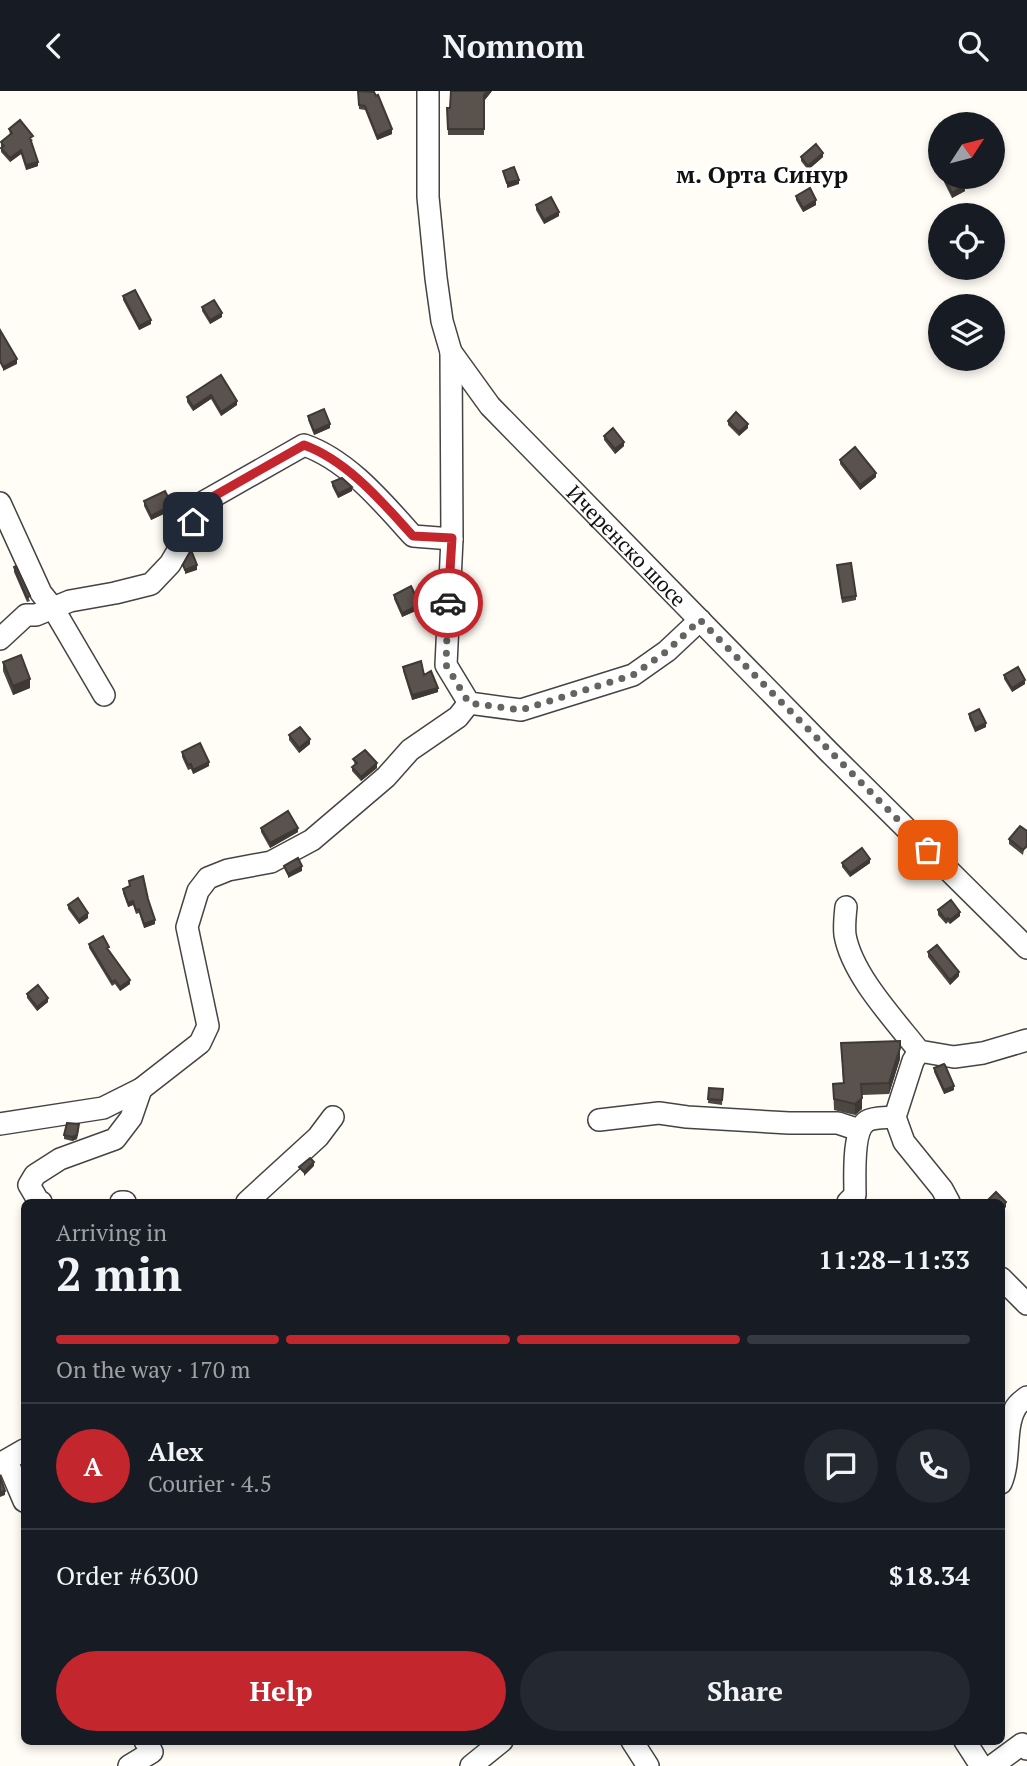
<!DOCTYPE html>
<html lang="en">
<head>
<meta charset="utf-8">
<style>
	body { margin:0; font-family:"PT Serif",serif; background:#242831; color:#f1f3f6; height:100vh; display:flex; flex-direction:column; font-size:26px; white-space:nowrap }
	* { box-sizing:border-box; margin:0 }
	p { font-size:23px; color:#9ea1a6 }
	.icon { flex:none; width:38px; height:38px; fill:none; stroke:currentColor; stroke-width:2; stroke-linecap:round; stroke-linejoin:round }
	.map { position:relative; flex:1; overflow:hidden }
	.drawer { position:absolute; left:21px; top:1108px; width:984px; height:546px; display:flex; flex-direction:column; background:#171b24; border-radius:10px; box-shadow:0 4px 10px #0003 }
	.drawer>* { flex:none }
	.needle { width:46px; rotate:54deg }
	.tools { position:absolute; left:928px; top:21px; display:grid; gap:14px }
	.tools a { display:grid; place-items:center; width:77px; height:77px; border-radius:50%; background:#171b24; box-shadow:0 4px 10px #0003; font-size:35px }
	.pin { position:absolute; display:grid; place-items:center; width:60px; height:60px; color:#fff; margin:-30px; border-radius:14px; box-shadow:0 4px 10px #0006 }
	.courier { position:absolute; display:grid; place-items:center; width:70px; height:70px; margin:-35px; border:5px solid #c4262e; border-radius:50%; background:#fff; color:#222; box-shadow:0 2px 9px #0007 }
	.overview em { font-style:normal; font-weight:700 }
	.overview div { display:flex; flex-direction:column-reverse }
	.overview { display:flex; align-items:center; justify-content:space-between; height:119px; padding:0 35px }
	h1 { font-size:46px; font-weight:700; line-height:52px }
	.bar { display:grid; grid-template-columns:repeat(4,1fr); gap:10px 7px; align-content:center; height:84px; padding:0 35px }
	.bar i { height:9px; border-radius:5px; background:#363941 }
	.bar .on { background:#c4262e }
	.bar p { grid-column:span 4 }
	.line { display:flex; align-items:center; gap:18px; padding:0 35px; border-top:2px solid #363941 }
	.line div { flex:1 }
	.round { display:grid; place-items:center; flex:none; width:74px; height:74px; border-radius:37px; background:#242831 }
	.primary-button { display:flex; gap:14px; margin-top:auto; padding:14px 35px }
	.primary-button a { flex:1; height:80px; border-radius:42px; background:#c4262e; color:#fff; font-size:28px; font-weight:700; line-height:80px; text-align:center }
	.primary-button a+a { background:#242831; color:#f1f3f6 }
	header { display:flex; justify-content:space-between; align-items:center; height:91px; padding:0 35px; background:#171b24; font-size:32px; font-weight:700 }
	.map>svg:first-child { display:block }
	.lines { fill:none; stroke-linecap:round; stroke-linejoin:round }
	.minor-casing { stroke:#444; stroke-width:24 }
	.minor { stroke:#fff; stroke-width:21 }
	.wall { fill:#4d4742 }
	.shaded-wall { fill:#3f3936 }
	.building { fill:#5a524d; stroke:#3f3936; stroke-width:2 }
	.done { stroke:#646461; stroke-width:7; stroke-dasharray:0 12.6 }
	.route { stroke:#c4262e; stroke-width:9 }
	.labels { text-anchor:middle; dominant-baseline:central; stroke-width:7; stroke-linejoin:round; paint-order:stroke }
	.street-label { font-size:21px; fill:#111; stroke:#fff }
	.quarter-label { font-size:24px; font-weight:bold; fill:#111; stroke:#fff }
</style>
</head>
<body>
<header><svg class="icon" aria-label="back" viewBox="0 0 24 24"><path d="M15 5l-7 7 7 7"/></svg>Nomnom<svg class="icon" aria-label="search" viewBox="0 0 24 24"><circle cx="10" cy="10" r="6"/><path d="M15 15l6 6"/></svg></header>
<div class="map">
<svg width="1027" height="1675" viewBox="0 0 1027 1675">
	<rect width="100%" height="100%" fill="#fffdf5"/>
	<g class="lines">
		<defs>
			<g id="minor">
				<path id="s1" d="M428,0V106L436,187L442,230L451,261L490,315L829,661L1027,857"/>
				<path d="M451,261L452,448L446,574L469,612L521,619L633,584L667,560L700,529"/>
				<path d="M0,412L41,502L53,517L104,604"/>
				<path d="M0,548L26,524H36L70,510L115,502L151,493L170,473L183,451L202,412L304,354C348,369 383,412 413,445L452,448"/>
				<path d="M846,816C845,825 844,835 845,844C852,884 894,928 919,960L954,966L983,962L1027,949"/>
				<path d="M919,960L913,970L895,1026L904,1051L942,1098L949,1111"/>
				<path d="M599,1029L659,1022L687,1026L789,1032H838L859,1039"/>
				<path d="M0,1033L103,1017L141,998L200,952L208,935L187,836L198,800L208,787L228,779L271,771L312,749L386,686L410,659L458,626L469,612"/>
				<path d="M41,1111H39L29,1094L35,1084L60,1068L115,1048L131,1027L141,998"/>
				<path d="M121,1111H125"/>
				<path d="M247,1111L318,1046L333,1026"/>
				<path d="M848,1111L855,1104C855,1088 852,1039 867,1030C874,1026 887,1027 895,1026"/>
				<path d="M1001,1187L1027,1213"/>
				<path d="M7,1370L24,1410"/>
				<path d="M0,1373L24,1359"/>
				<path d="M1001,1392C1011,1369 1004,1338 1015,1318C1017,1313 1022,1310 1027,1306"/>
				<path d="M632,1650L648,1675"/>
				<path d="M965,1650L981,1675"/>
				<path d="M129,1675L152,1661L145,1650"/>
				<path d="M471,1675L502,1650"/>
				<path d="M992,1675L1022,1653L1027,1658"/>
			</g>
		</defs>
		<use href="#minor" class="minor-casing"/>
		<use href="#minor" class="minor"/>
	</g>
	<path class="wall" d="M358,0L392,43L377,49L365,19L359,18Z
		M492,0L484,10V44H448L447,17H450Z
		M9,38L33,49L31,51L38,75L26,79L21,63L10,71L1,61V51L10,44Z
		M801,66H823L808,79L801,70Z
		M944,87L965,100L952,107L944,91Z
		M796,105L816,114L803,121L796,109Z
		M536,114L559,125L544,133L536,119Z
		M123,205L151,233L139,239L123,209Z
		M202,216L222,226L210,233L202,220Z
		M221,284L237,314L221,325L211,308L193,320L187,311V306Z
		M308,325L330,337L314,344L308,329Z
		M728,330L748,337L739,345L728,334Z
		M604,345L624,355L615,363L604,349Z
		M840,369L876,386L860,399L840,373Z
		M332,391L352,400L338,407L332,395Z
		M144,410L172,419L151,429L144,415Z
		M837,474L856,505V509L842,512Z
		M14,476L30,510L27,511L14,481Z
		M394,504L420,518L402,526L394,508Z
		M3,571L30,597L13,604L3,580Z
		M403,576L424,584L438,601L412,609L403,580Z
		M1004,584L1025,593L1012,601L1004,588Z
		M969,623L986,636L975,641L969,627Z
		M289,644L310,653L299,662L289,649Z
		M182,661L209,675L193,683L191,678L188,679L182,666Z
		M353,668L377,677L361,690L352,680V676L355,674Z
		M261,737L298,741L270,757L261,741Z
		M1027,740L1023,764L1009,753V748Z
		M842,772H870L850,786L842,776Z
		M129,790L148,808L155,833L144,837L139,822L136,823L133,814L128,816L123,802V798L129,796Z
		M68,814L88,827L79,833L68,818Z
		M938,819L960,825L950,833L948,831L946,833L938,824Z
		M89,853L109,860L130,893L120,900L115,893L112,895L89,857Z
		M928,861L959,885L950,894L928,866Z
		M27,903L48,911L37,920L27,907Z
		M841,952L900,968L889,1003L862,1004V1018L855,1024L834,1019L833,993L843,992Z
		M934,977L954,999L944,1003L934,981Z
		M709,997L723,998L722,1014L708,1012Z
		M79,1037L77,1048L72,1050L64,1048V1044Z"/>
	<path class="shaded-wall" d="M487,0H492L484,10V4Z
		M392,38V43L377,49V45Z
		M21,59V63L10,71V67Z
		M823,62V66L808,79V75Z
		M38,71V75L26,79V74Z
		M519,89V93L507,97V92Z
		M965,95V100L952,107V102Z
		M816,109V114L803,121V117Z
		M559,121V125L544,133V129Z
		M222,222V226L210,233V229Z
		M151,229V233L139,239V235Z
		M17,268V273L3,280V276Z
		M211,304V308L193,320V316Z
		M237,310V314L221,325V321Z
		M330,333V337L314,344V340Z
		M748,333V337L739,345V341Z
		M624,351V355L615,363V358Z
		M876,382V386L860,399V394Z
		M352,396V400L338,407V403Z
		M172,414V419L151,429V425Z
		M197,474V479L185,483V479Z
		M420,514V518L402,526V522Z
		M30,588V597L13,604V595Z
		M1025,589V593L1012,601V597Z
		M438,597V601L412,609V604Z
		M986,632V636L975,641V637Z
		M310,648V653L299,662V657Z
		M209,671V675L193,683V679Z
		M377,672V677L361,690V686Z
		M298,737V741L270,757V752Z
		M870,768V772L850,786V782Z
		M302,775V780L288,787V783Z
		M133,810V814L128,816V812Z
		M960,821V825L950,833V829Z
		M88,822V827L79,833V829Z
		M155,829V833L144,837V833Z
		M959,881V885L950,894V889Z
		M130,889V893L120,900V896Z
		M48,907V911L37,920V916Z
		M900,957V968L889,1003V992Z
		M954,995V999L944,1003V999Z
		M862,1007V1018L855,1024V1013Z
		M79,1033L77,1048L72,1050V1046Z
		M314,1071V1075L304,1085V1081Z
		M1006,1111V1116L1001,1121V1117Z
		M5,1400V1404L0,1406V1401Z"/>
	<path class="building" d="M358,0L374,1L376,5L378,4L392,38L377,45L365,15L359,14Z
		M451,0H487L484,4V38H448L447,17H450Z
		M20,29L33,45L30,47L38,71L26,74L21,59L10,67L1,57L4,55L1,51L12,42L9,38Z
		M816,53L823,62L808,75L801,66Z
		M514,76L519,89L507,92L503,80Z
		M946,86H959L965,95L952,102L944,87Z
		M810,97L816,109L803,117L796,105Z
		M551,106L559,121L544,129L536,114Z
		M135,199L151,229L139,235L123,205Z
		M214,209L222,222L210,229L202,216Z
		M0,239L17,268L3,276L0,270Z
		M221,284L237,310L221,321L211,304L193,316L187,306Z
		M324,318L330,333L314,340L308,325Z
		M736,321L748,333L739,341L728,330Z
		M613,337L624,351L615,358L604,345Z
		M855,356L876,382L860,394L840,369Z
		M342,387L352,396L338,403L332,391Z
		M165,400L172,414L151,425L144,410Z
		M191,459L197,474L185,479L183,474L182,475Z
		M851,472L856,505L842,507L837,474Z
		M16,475L30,505L27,507L14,476Z
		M411,495L420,514L402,522L394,504Z
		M21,564L30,588L13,595L3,571Z
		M421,570L424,584L431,580L438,597L412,604L403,576Z
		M1018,576L1025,589L1012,597L1004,584Z
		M979,618L986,632L975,637L969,623Z
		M300,636L310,648L299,657L289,644Z
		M200,652L209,671L193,679L191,673L188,674L182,661Z
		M365,659L377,672L361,686L352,676L357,672L353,668Z
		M288,720L298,737L270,752L261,737Z
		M1020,735L1027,740V755L1023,759L1009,748Z
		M862,757L870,768L850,782L842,772Z
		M298,767L302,775L288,783L284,775Z
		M143,785L148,808L155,829L144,833L139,818L136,819L133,810L128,812L123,798L130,795L129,790Z
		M78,807L88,822L79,829L68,814Z
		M951,809L960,821L950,829L948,827L946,829L938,819Z
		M103,845L109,856L107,857L130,889L120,896L115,889L112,891L89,853Z
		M937,854L959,881L950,889L928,861Z
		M38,894L48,907L37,916L27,903Z
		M900,950V957L889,992L861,993L862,1007L855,1013L834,1008L833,993L844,992L841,952Z
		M944,973L945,974L954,995L944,999L934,977Z
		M709,997L723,998L722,1009L708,1008Z
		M67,1032L79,1033L77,1044L72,1046L64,1044Z
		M310,1067L314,1071L304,1081L299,1076Z
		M996,1101L1006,1111L1001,1117V1111H986Z
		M0,1385L5,1400L0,1401Z"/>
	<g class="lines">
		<path class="done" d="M448,512L446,574L469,612L521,619L633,584L667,560L700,529L928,759"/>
		<path class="route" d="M193,431L202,412L304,354C348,370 383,412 413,445L452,447L448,512"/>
	</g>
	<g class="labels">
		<g class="street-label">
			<text stroke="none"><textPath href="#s1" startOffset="525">Ичеренско шосе</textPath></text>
		</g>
		<g class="quarter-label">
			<text x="762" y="83">м. Орта Синур</text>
		</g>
	</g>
</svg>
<div class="tools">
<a><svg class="needle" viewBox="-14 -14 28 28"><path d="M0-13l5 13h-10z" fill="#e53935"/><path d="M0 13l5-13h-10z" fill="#9ea1a6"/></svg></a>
<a><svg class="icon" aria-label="locate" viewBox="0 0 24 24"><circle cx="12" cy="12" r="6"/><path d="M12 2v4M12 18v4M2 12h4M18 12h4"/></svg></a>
<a><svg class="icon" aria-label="layers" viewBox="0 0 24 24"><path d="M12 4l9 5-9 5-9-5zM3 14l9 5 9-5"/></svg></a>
</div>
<div class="pin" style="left:928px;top:759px;background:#ea580c"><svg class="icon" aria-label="bag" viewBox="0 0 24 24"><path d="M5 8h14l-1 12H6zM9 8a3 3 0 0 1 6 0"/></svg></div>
<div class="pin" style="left:193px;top:431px;background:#1f2937"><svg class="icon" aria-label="home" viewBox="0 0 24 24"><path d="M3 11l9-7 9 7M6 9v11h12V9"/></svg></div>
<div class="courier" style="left:448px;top:512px"><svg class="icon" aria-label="car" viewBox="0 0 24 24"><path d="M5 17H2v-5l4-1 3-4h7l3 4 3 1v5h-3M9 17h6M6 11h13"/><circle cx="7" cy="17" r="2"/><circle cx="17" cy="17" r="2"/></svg></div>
<section class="drawer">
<div class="overview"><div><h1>2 min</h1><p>Arriving in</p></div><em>11:28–11:33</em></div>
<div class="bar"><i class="on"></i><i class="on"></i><i class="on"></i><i></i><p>On the way · 170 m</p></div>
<div class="line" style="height:126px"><b class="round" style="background:#c4262e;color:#fff">A</b><div><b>Alex</b><p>Courier · 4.5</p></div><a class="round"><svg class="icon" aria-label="chat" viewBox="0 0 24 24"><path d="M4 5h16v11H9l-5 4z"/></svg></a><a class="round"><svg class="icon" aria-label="phone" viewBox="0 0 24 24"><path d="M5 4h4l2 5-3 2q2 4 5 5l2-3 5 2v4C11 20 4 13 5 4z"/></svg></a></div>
<div class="line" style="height:91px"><div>Order #6300</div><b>$18.34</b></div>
<div class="primary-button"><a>Help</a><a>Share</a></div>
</section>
</div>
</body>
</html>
